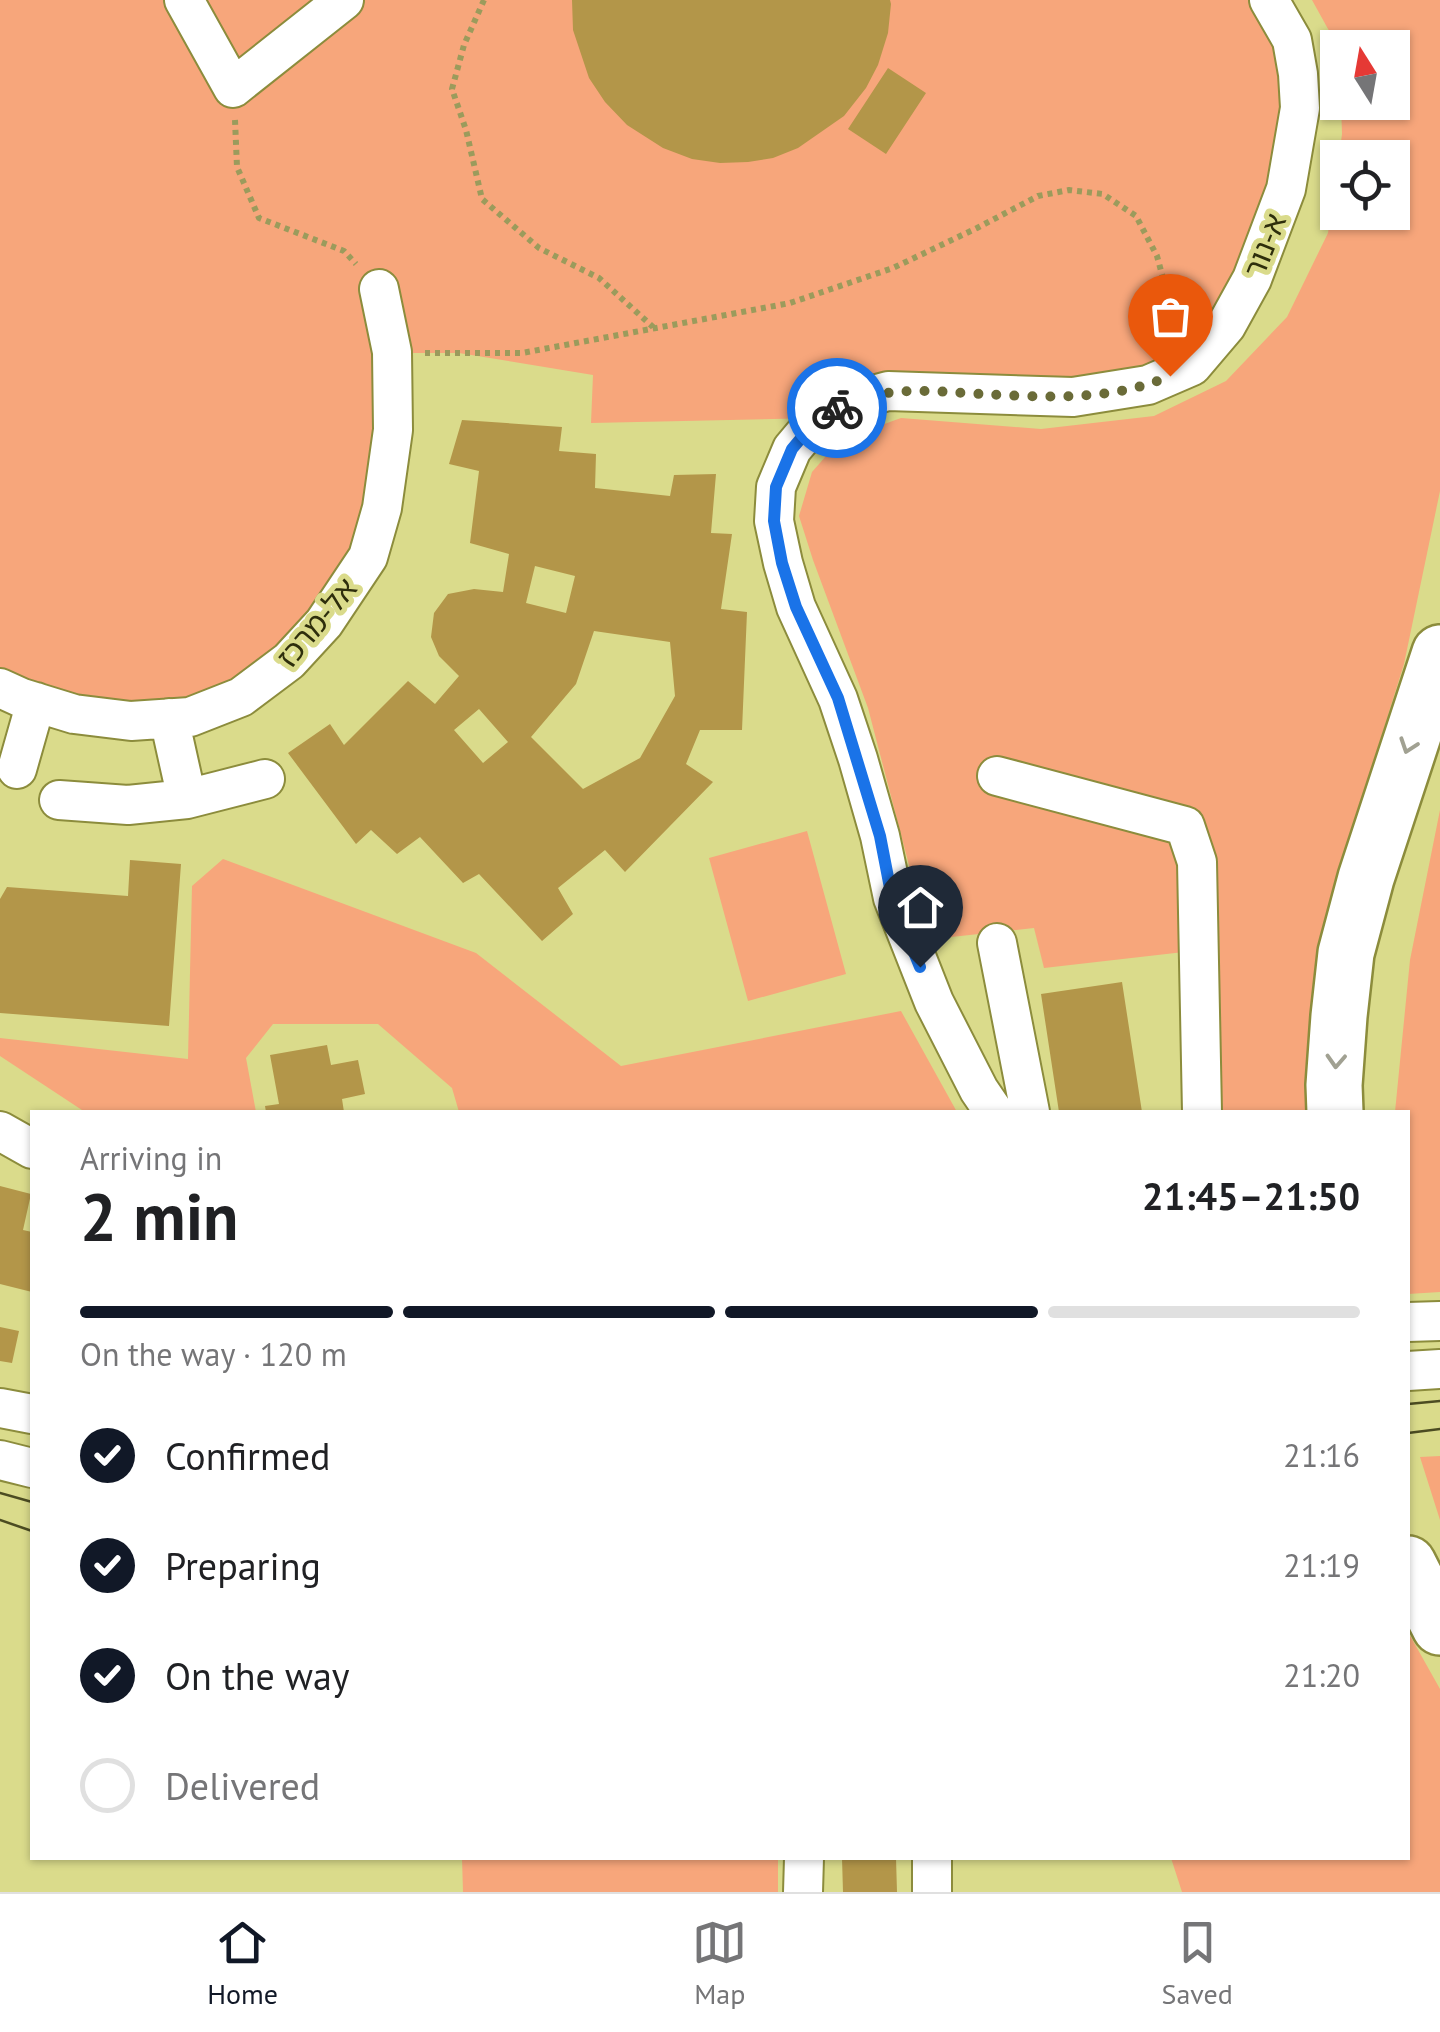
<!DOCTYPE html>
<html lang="en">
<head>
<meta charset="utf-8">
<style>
	body { margin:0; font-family:"PT Sans","Noto Sans Hebrew",sans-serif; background:#f6f6f6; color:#202124; height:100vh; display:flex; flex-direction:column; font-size:38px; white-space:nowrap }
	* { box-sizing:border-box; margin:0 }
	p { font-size:32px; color:#757577 }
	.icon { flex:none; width:55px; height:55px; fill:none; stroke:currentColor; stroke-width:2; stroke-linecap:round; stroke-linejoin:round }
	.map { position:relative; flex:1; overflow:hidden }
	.details { position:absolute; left:30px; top:1110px; width:1380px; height:750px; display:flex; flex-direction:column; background:#fff; border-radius:0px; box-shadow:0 2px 8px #0004 }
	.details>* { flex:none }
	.needle { width:65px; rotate:349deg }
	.buttons { position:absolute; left:1320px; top:30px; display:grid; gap:20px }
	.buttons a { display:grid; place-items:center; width:90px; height:90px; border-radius:0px; background:#fff; box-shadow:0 2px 8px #0004; font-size:50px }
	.pin { position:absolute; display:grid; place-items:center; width:85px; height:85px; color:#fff; margin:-102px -42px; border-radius:50% 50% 50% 0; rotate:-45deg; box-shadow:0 0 10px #0007 }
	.pin .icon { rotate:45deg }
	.courier { position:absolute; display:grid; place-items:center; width:100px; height:100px; margin:-50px; border:8px solid #1a73e8; border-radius:50%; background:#fff; color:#222; box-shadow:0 2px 12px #0007 }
	.overview em { font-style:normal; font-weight:600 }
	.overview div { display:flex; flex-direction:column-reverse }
	.overview { display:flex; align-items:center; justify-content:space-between; height:170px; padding:0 50px }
	h1 { font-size:65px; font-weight:600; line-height:75px }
	.bar { display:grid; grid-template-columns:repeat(4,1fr); gap:15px 10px; align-content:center; height:120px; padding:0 50px }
	.bar i { height:12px; border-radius:8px; background:#e0e0e0 }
	.bar .on { background:#111827 }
	.bar p { grid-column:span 4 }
	ol { padding:0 50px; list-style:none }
	li { display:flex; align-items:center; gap:30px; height:110px }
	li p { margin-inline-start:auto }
	li .icon { padding:10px; border-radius:50%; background:#111827; color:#fff; stroke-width:4 }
	li:last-child { color:#757577 }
	li i { width:55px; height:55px; border:5px solid #e0e0e0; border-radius:50% }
	.dock { display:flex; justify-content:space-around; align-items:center; height:140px; border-top:2px solid #e0e0e0; background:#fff; font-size:28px; color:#757577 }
	.dock a { display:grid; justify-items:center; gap:5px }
	.dock .on { color:#111827 }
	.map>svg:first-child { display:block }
	.green { fill:#f7a67b }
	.building { fill:#b39649; fill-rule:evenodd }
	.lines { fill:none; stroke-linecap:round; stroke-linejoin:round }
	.minor-casing { stroke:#8c8c3c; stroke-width:42 }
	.highway-casing { stroke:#8c8c3c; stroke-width:60 }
	.path { stroke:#9b9b5c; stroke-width:6; stroke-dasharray:5 5; stroke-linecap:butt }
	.minor { stroke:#fff; stroke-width:38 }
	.highway { stroke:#fff; stroke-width:55 }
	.tram { stroke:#4c4c22; stroke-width:2.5 }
	.oneway { stroke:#a1a192 }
	.done { stroke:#6a6b38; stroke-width:10; stroke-dasharray:0 18 }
	.route { stroke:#1a73e8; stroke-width:12 }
	.labels { text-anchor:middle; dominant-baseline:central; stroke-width:10; stroke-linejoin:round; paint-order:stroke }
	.street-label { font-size:30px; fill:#2e2e0c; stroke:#dadb8b }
</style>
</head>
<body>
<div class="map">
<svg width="1440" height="1892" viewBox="0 0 1440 1892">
	<rect width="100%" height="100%" fill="#dadb8b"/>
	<path class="green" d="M0,0H1272L1286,101L1270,206L1192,366L959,392L818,418L591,423L593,375L459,353H408L389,462L324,623L190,717L0,687Z
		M1312,0H1440V491L1404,664L1331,897L1313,1015L1312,1112H1212L1210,949L1044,968L1034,928L942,938L910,869L868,708L813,560L799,516L812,472L840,440L901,418L1041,429L1154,416L1226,381L1287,317L1328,233L1337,168L1338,212H1392V158L1339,157L1342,134L1341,103L1392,102V48L1338,47Z
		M1440,810V1292L1408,1294V1112H1395L1410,960Z
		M807,831L846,974L748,1001L709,858Z
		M223,859L476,953L621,1066L901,1011L957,1112H459L452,1088L378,1024H273L246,1058L256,1112H85L0,1056V1038L188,1059L192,886Z
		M1440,1456V1520L1420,1457Z
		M1408,1632L1440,1689V1892H1182L1171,1858H1408Z
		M462,1858H778V1892H463Z"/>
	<path class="building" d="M572,0H890L891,4L888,33L878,65L866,88L844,116L798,148L773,158L748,162L720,163L692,159L663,148L627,125L605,102L589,78L573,30Z
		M888,68L926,93L886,154L848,129Z
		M462,420L562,427L559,451L596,454L595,488L670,496L674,475L716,474L711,533L732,534L721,609L747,612L742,730H700L686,764L713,782L625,872L605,850L558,888L573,914L542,941L479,874L463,883L420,837L397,854L371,830L356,844L288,753L330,724L344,745L408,681L435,704L459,676L439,656L431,637L434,613L448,594L474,589L503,592L509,554L470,543L479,471L449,464ZM535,566L575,576L566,613L526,603ZM594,631L670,642L675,696L640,758L583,789L531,737L576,684ZM479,709L508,742L483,763L454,730Z
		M130,860L181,864L169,1026L0,1013V899L7,887L128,896Z
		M1122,982L1142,1112H1059L1041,994Z
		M327,1045L331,1065L358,1060L365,1094L342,1099L344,1112H266L265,1106L279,1104L270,1055Z
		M0,1186L31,1194L23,1230L32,1232V1292L0,1284Z
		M0,1327L19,1331L12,1363L0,1361Z
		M842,1858H896L897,1892H843Z"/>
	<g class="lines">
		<defs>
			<path id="minor" d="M184,0L233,88L344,0
				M0,688L22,698L74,714L131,721L190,717L241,697L289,661L324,623L368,557L382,508L393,430L392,352L379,289
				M169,718L187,799
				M17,769L36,702
				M997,776L1185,826L1197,862L1202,1112
				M59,800L128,805L187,799L265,779
				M997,943L1030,1112
				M994,1112L979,1090L934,1002L893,898L880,836L858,759L838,699L796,607L783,563L774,521L776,487L792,449L818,418L851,401L888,391L1073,397L1148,385L1192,366L1226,326L1252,279L1286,189L1300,108L1298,74L1292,40L1269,0
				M0,1131L32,1149
				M1408,1322L1440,1321
				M1408,1371L1440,1369
				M0,1408L32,1414
				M0,1460L32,1468
				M803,1892L804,1858
				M932,1892V1858"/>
			<path id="highway" d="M1335,1112L1334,1085L1339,1016L1346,953L1366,878L1440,653
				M1408,1564L1440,1627"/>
		</defs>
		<use href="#minor" class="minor-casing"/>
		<use href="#highway" class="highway-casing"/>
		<path class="path" d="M484,0L464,45L452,89L466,130L482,199L539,248L599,278L653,327
			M235,120L237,167L259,218L344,251L356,264
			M425,353H522L790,303L893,268L977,228L1038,196L1069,190L1103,194L1136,216L1157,256L1167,293L1157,345"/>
		<use href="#minor" class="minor"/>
		<use href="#highway" class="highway"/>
		<path class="tram" d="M1408,1404L1440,1401
			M1408,1433L1440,1429
			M0,1493L32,1502
			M0,1520L32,1531"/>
	</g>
	<defs><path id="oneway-chevron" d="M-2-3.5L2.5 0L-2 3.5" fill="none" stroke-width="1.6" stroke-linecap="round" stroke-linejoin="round" transform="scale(2.5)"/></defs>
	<g class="oneway">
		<use href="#oneway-chevron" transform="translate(1408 746) rotate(109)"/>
		<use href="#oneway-chevron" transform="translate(1336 1061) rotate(93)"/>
	</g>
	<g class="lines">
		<path class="done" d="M837,408C884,385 931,391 981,394C1043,397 1111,402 1170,376"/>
		<path class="route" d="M837,408L818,418L792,449L776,487L774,521L782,563L796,607L838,698L880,836L892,898L920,967"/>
	</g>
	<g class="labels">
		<g class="street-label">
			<text transform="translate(1264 245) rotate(-68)">א-נור</text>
			<text transform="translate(316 622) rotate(-50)">אל-מרכז</text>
		</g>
	</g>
</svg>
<div class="buttons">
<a><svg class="needle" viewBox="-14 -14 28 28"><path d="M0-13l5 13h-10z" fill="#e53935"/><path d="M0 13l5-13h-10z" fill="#757577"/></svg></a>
<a><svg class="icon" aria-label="locate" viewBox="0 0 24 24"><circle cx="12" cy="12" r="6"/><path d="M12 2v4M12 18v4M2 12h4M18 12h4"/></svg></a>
</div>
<div class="pin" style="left:1170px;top:376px;background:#ea580c"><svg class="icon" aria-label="bag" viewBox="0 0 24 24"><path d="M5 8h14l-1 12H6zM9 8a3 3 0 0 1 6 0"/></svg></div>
<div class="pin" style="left:920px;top:967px;background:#1f2937"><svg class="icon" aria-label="home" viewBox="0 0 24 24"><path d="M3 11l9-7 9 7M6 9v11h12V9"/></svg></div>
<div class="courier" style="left:837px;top:408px"><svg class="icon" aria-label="bike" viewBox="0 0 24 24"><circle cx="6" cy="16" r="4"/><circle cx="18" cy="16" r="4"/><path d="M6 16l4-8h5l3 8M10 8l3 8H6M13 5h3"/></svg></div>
<section class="details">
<div class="overview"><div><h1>2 min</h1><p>Arriving in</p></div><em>21:45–21:50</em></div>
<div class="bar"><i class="on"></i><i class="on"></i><i class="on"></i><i></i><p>On the way · 120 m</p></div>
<ol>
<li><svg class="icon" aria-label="check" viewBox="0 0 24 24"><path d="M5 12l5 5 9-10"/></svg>Confirmed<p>21:16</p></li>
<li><svg class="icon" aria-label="check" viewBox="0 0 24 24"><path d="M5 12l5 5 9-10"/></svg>Preparing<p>21:19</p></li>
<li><svg class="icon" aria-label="check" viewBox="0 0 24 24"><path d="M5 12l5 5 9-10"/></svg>On the way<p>21:20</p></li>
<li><i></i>Delivered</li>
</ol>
</section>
</div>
<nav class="dock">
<a class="on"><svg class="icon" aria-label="home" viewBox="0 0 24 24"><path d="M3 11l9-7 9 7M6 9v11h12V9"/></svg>Home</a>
<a><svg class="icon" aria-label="map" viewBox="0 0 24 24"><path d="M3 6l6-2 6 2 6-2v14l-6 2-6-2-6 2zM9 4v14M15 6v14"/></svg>Map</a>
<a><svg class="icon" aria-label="saved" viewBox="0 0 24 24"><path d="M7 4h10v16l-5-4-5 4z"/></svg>Saved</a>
</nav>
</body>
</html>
